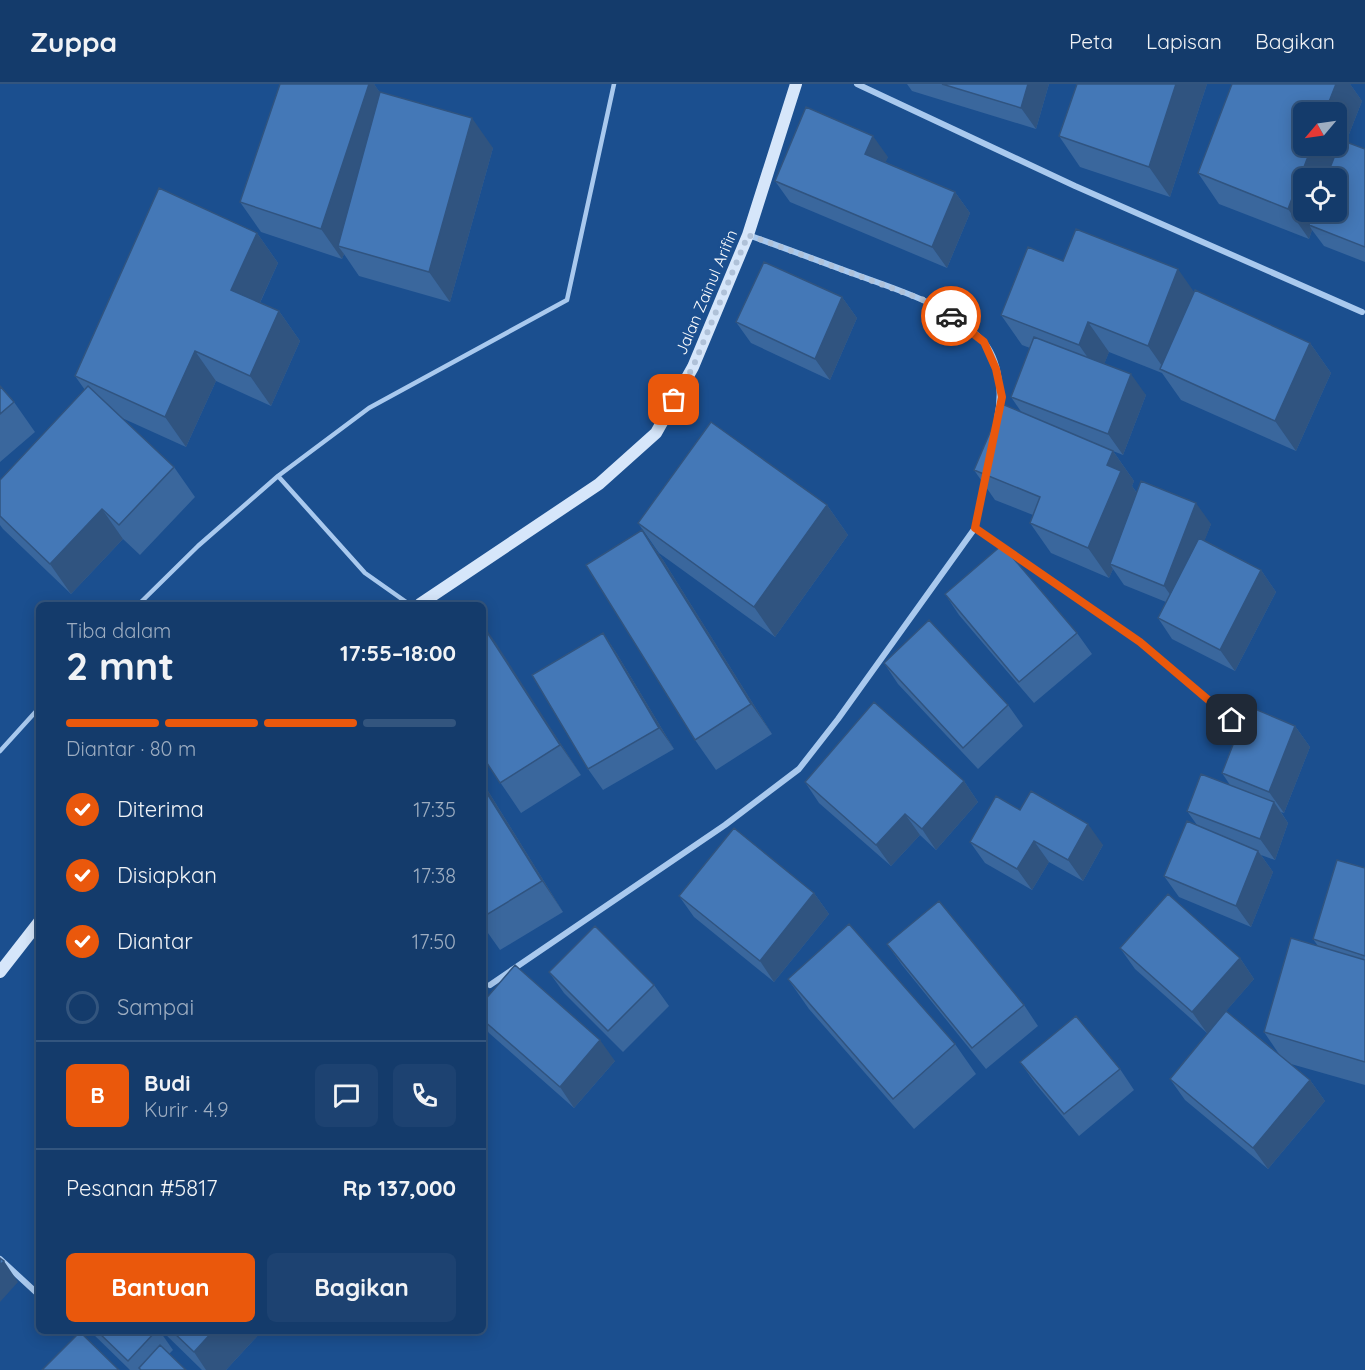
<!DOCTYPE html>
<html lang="id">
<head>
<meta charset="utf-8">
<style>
	body { margin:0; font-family:Quicksand,sans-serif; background:#1d4271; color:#f1f3f6; height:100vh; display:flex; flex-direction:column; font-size:22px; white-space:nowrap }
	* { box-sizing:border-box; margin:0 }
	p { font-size:20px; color:#9dadc1 }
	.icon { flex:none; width:33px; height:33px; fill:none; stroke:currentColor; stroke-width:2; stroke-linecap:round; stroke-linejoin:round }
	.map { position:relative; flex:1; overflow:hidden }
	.sheet { position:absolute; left:36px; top:518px; width:450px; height:732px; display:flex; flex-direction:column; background:#143b6b; border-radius:9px; box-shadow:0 3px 15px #0003,0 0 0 2px #33557e }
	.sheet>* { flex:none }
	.needle { width:39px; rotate:241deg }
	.tools { position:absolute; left:1293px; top:18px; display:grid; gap:12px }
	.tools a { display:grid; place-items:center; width:54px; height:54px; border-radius:9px; background:#143b6b; box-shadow:0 3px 15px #0003,0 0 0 2px #33557e; font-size:30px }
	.pin { position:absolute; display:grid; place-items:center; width:51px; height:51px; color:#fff; margin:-26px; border-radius:12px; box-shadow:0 3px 9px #0006 }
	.courier { position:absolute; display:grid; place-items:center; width:60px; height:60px; margin:-30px; border:4px solid #ea580c; border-radius:50%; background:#fff; color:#222; box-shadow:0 2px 8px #0007 }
	.head em { font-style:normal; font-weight:800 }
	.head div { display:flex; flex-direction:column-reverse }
	.head { display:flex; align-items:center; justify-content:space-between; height:102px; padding:0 30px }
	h1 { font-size:39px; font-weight:800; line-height:45px }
	.bar { display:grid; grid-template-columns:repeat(4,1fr); gap:9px 6px; align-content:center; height:72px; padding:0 30px }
	.bar i { height:8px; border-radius:4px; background:#33557e }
	.bar .selected { background:#ea580c }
	.bar p { grid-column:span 4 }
	.line { display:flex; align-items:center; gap:15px; padding:0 30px; border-top:2px solid #33557e }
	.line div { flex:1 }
	.round { display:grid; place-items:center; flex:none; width:63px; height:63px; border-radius:9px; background:#1d4271 }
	ol { padding:0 30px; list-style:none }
	li { display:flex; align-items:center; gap:18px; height:66px }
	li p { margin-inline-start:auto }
	li .icon { padding:6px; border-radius:50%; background:#ea580c; color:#fff; stroke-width:4 }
	li:last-child { color:#9dadc1 }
	li i { width:33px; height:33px; border:3px solid #33557e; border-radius:50% }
	.cta { display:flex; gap:12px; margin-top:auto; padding:12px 30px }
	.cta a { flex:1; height:69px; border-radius:9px; background:#ea580c; color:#fff; font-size:24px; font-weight:800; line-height:69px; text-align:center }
	.cta a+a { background:#1d4271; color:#f1f3f6 }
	header { display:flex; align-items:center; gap:36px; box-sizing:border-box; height:84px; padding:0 30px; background:#143b6b; border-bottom:2px solid #33557e }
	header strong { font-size:28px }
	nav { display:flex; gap:33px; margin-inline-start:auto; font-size:21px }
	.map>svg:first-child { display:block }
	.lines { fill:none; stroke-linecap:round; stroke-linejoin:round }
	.lane { stroke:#a9c9ee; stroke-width:4.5 }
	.street { stroke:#a9c9ee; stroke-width:6 }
	.secondary { stroke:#d6e6fa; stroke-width:12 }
	.wall { fill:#3a679d }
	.shaded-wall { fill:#305480 }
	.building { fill:#4478b7; stroke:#305480; stroke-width:1.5 }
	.done { stroke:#afc1d8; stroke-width:6; stroke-dasharray:0 10.8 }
	.route { stroke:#ea580c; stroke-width:8 }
	.labels { text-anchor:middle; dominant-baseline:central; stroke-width:5; stroke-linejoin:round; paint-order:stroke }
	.street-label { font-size:16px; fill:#fff; stroke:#1b4f8f }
</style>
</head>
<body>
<header>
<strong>Zuppa</strong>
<nav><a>Peta</a><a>Lapisan</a><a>Bagikan</a></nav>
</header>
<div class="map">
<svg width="1365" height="1286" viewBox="0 0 1365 1286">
	<rect width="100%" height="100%" fill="#1b4f8f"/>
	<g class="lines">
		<path class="lane" d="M278,392L365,489L409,520
			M139,520L198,462L278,392L369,324L567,216L614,0
			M0,667L39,624"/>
		<path class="street" d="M857,0L1075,102L1362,228
			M748,151C785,164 821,178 857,191C901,207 949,221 982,256C1001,276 1002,311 997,335
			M975,444L1140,558L1232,636
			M490,901L725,741L799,685L838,635L975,444L986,392
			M0,1175L39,1211"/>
		<path class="secondary" d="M420,520L599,400L656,349L693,283L748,151L796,0
			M0,888L39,838"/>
	</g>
	<path class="wall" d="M374,0L380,9L493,64L450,218L359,192L344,170L342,175L261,148L240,118Z
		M907,0H1049L1036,45L912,7Z
		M1207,0L1170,113L1080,83L1059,52Z
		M1232,0H1350L1362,17L1346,58L1365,65V178L1324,162L1312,146L1309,155L1219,120L1198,89Z
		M888,73L885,78L955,108L970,129L947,184L790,118L775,97Z
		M257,149L278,179L260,219L279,227L300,257L271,322L216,297L186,363L122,334L174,383L195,413L140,471L123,455L71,510L3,445L0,441V396L85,306L75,292Z
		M1063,177L1194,208L1310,259L1331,289L1296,367L1181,316L1162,289L1109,268L1104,280L1146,311L1123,371L1108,365L1113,367L1134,397L1132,402L1137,409L1211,440L1204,457L1261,486L1276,508L1235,587L1172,555L1158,534L1166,518L1124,501L1113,485L1109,494L1051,469L1030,439L1033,431L995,416L974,386L1022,329L1011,313L1030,264L1022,261L1001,231Z
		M842,213L857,234L830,296L751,259L736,238Z
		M0,302L14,318L35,348L0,378Z
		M827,421L848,451L775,553L659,469L638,439Z
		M642,446L663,476L772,650L716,686L695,656Z
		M945,510L1077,549L1092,570L1034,619L959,531Z
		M483,541L581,691L521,729L483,673Z
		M603,549L617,570L674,665L603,706L588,685Z
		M884,579L1008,621L1023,642L978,685L898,600Z
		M1295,642L1310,663L1284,729L1281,728L1288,739L1275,776L1261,771L1273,788L1251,843L1179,813L1164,792L1197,741L1187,727L1230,701L1222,689Z
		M964,697L978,718L936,766L920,751L891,782L819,719L805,698Z
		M483,699L563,828L500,866L483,842Z
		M1020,726L1103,761L1083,797L1049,778L1032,806L985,779L970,758Z
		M1365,784V1001L1291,980L1310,996L1325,1017L1268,1085L1185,1016L1170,995L1226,927L1207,949L1135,885L1120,864L1240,874L1254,895L1226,927L1279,970L1264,948L1318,862L1313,855Z
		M814,809L829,830L774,898L694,833L679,812Z
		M887,860L1024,921L1038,942L986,985L902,881Z
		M549,888L654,901L669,922L623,968L564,909Z
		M788,895L955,960L976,990L914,1045L809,925Z
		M483,918L615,977L574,1024L489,949L483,940Z
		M1020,978L1120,985L1134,1006L1079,1052L1035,999Z
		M89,1246H159L173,1266L169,1270L186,1286H130Z
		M161,1246H263L226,1286H202Z"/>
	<path class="shaded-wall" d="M369,0H374L392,26L338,162L344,170L342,175L321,145Z
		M1028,0H1049L1036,45L1021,24Z
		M1176,0H1207L1170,113L1149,83Z
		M1336,0H1350L1362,17L1332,94H1304V128H1319L1309,141L1312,146L1309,155L1288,125L1312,62H1336V28H1325Z
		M472,34L493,64L450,218L429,188Z
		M873,52L888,73L880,91L865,70Z
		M955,108L970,129L947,184L932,163Z
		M257,149L278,179L252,236L231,206Z
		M1178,185L1199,215L1167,289L1148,262Z
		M842,213L857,234L830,296L815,275Z
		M279,227L300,257L271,322L250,292Z
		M1088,238L1109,268L1100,291L1079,261Z
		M1310,259L1331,289L1296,367L1275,337Z
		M195,267L216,297L186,363L165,333Z
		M1131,290L1146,311L1123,371L1108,350Z
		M1113,367L1134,397L1132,402L1142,417L1110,480L1113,485L1109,494L1088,464L1107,381Z
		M1196,419L1211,440L1179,523L1164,502Z
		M827,421L848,451L775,553L754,523Z
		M102,425L123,455L71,510L50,480Z
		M642,446L663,476L772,650L751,620Z
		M1261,486L1276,508L1235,587L1220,566Z
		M483,541L496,559L581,691L560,661Z
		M603,549L617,570L674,665L659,644Z
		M1295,642L1310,663L1284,729L1269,708Z
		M964,697L978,718L936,766L922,745Z
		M483,699L563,828L542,797L483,703Z
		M1274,718L1288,739L1275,776L1260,755Z
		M905,730L920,751L891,782L876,761Z
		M1088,740L1103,761L1083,797L1068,776Z
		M1034,757L1049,778L1032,806L1017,785Z
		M1258,767L1273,788L1251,843L1236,822Z
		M814,809L829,830L774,898L760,877Z
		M1240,874L1254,895L1207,949L1192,928Z
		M600,956L615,977L574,1024L560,1003Z
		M1310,996L1325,1017L1268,1085L1253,1064Z
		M4,1177L18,1198L0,1218V1181Z
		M214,1246H263L226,1286H206L194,1268Z"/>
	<path class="building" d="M280,0H369L321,145L240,118Z
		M942,0H1028L1021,24Z
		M1077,0H1176L1149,83L1059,52Z
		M1232,0H1336L1325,28H1304V62H1312L1288,125L1198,89Z
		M380,8L472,34L429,188L338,162Z
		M806,23L873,52L865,70L955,108L932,163L775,97Z
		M1341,56L1365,65V163L1309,141L1314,128H1336V94H1326Z
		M159,104L257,149L231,206L279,227L250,292L195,267L165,333L75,292Z
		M1076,145L1178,185L1148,262L1088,238L1079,261L1001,231L1028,163L1063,177Z
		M764,178L842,213L815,275L736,238Z
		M1195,206L1310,259L1275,337L1160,285Z
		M1034,253L1131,290L1108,350L1011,313Z
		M0,302L14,318L0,330Z
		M88,302L174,383L119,441L102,425L50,480L0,432V396Z
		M1002,320L1113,367L1107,381L1121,387L1088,464L1030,439L1040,413L974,386Z
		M711,338L827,421L754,523L638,439Z
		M1141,397L1196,419L1164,502L1110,480Z
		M642,446L751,620L695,656L586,481Z
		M1199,454L1261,486L1220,566L1158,534Z
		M1002,461L1077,549L1019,598L945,510Z
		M929,536L1008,621L963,664L884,579Z
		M483,542L560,661L500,699L483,673Z
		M603,549L659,644L588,685L532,591Z
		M874,618L964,697L922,745L905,730L876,761L805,698Z
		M1248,622L1295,642L1269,708L1222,689Z
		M1201,690L1274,718L1260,755L1187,727Z
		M483,703L542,797L483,833Z
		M1031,707L1088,740L1068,776L1034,757L1017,785L970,758L996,712L1020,726Z
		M1187,737L1258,767L1236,822L1164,792Z
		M734,744L814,809L760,877L679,812Z
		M1337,776L1365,784V872L1313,855Z
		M1168,810L1240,874L1192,928L1120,864Z
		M939,817L1024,921L972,964L887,860Z
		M849,840L955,960L893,1015L788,895Z
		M595,842L654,901L608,947L549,888Z
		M1291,854L1365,876V978L1264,948Z
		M515,881L600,956L560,1003L483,936V918Z
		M1226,927L1310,996L1253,1064L1170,995Z
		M1076,932L1120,985L1064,1030L1020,978Z
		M0,1174L4,1177L0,1181Z
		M96,1246H157L128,1277Z
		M171,1246H214L194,1268Z
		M80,1248L119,1286H42Z
		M160,1261L186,1286H141L139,1284Z"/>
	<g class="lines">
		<path class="done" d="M674,316L693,283L748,151L929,218L951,232"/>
		<path class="route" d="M951,232L984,258L996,285L1002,313L975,444L1140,558L1232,636"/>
	</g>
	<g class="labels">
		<g class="street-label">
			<text transform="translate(706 208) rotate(-67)">Jalan Zainul Arifin</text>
		</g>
	</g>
</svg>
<div class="tools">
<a><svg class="needle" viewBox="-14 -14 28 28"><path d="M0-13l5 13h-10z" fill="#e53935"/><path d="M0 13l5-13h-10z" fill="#9dadc1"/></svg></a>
<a><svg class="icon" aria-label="locate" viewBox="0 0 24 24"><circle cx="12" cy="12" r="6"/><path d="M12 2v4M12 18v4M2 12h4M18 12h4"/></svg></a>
</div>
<div class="pin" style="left:674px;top:316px;background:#ea580c"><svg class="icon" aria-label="bag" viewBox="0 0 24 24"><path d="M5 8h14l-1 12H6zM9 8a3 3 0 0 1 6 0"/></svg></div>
<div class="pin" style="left:1232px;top:636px;background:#1f2937"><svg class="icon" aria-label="home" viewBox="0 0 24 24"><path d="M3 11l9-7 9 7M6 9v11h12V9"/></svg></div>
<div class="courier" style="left:951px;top:232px"><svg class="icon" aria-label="car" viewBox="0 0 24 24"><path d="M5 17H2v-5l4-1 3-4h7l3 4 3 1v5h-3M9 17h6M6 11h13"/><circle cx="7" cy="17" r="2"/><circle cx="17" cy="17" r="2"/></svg></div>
<section class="sheet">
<div class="head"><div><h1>2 mnt</h1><p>Tiba dalam</p></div><em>17:55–18:00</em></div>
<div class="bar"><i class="selected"></i><i class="selected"></i><i class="selected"></i><i></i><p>Diantar · 80 m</p></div>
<ol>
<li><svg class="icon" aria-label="check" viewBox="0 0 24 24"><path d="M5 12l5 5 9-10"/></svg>Diterima<p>17:35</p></li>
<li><svg class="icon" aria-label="check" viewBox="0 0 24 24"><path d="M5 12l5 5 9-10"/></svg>Disiapkan<p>17:38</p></li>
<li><svg class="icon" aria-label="check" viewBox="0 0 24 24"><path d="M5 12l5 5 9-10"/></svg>Diantar<p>17:50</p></li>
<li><i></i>Sampai</li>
</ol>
<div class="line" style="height:108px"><b class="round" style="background:#ea580c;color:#fff">B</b><div><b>Budi</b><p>Kurir · 4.9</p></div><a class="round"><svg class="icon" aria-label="chat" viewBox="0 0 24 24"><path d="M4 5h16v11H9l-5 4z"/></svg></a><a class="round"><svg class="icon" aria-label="phone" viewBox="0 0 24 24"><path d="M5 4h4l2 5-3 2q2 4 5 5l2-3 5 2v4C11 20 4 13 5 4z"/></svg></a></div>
<div class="line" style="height:78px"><div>Pesanan #5817</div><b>Rp 137,000</b></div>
<div class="cta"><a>Bantuan</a><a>Bagikan</a></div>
</section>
</div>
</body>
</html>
